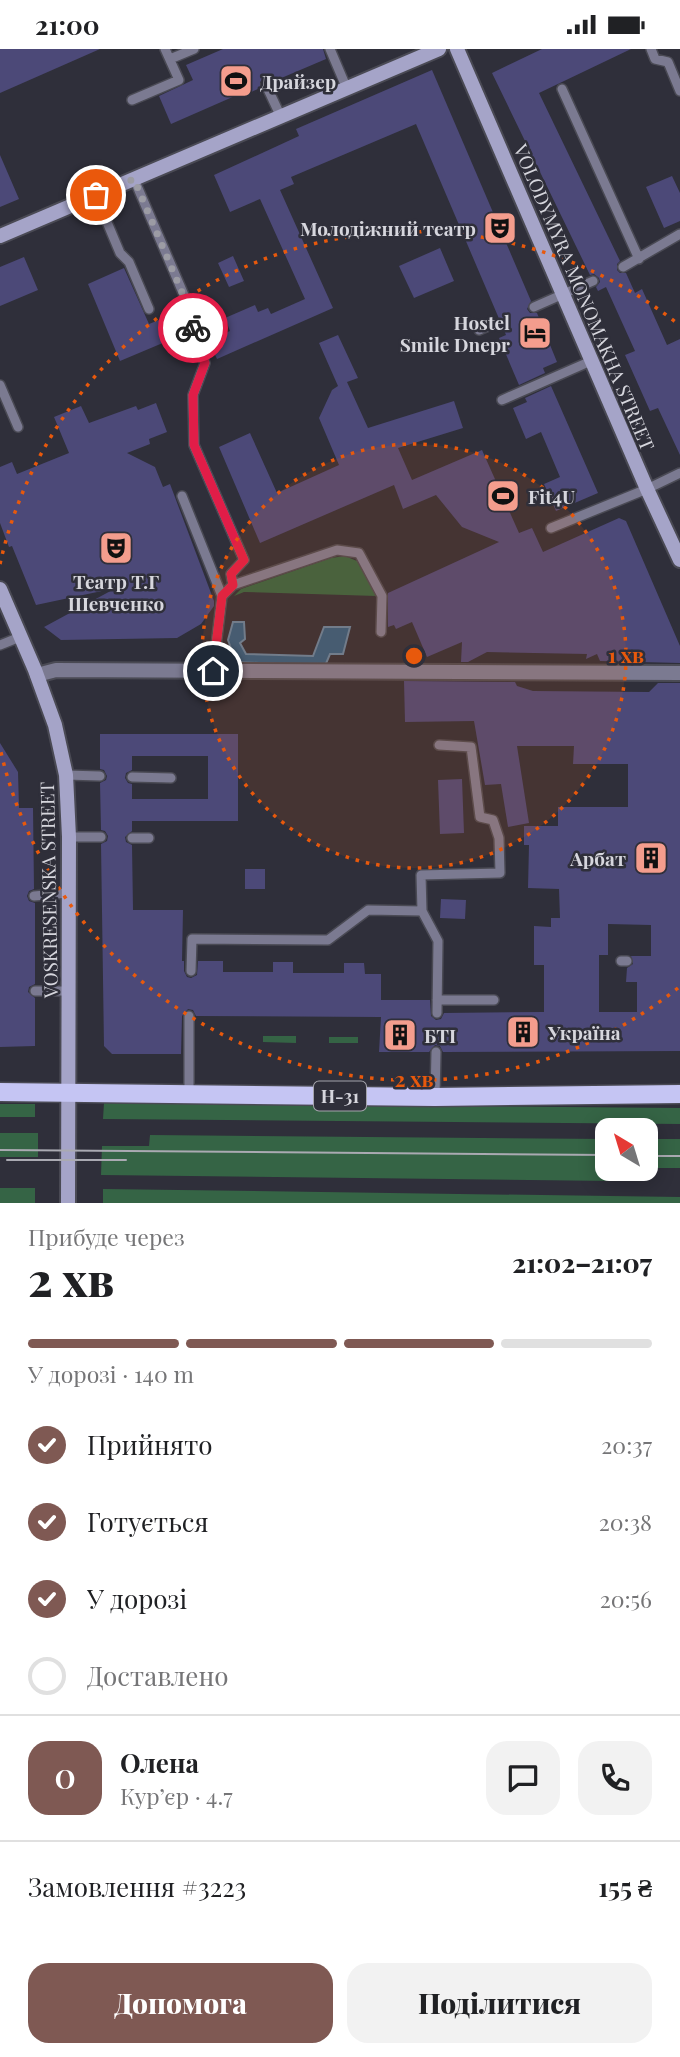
<!DOCTYPE html>
<html lang="uk">
<head>
<meta charset="utf-8">
<style>
	body { margin:0; font-family:"Playfair Display",serif; background:#f2f2f2; color:#202124; height:100vh; display:flex; flex-direction:column; font-size:26px; white-space:nowrap }
	* { box-sizing:border-box; margin:0 }
	p { font-size:23px; color:#757577 }
	.icon { flex:none; width:38px; height:38px; fill:none; stroke:currentColor; stroke-width:2; stroke-linecap:round; stroke-linejoin:round }
	.map { position:relative; height:1154px; overflow:hidden }
	.side { display:flex; flex-direction:column; background:#fff; flex:1 }
	.side>* { flex:none }
	.needle { width:46px; rotate:322deg }
	.buttons { position:absolute; left:595px; top:1069px; display:grid; gap:14px }
	.buttons a { display:grid; place-items:center; width:63px; height:63px; border-radius:14px; background:#fff; box-shadow:0 4px 18px #0003; font-size:35px }
	.pin { position:absolute; display:grid; place-items:center; width:60px; height:60px; color:#fff; margin:-30px; border:4px solid #fff; border-radius:50%; box-shadow:0 2px 7px #0007 }
	.courier { position:absolute; display:grid; place-items:center; width:70px; height:70px; margin:-35px; border:5px solid #e11d48; border-radius:50%; background:#fff; color:#222; box-shadow:0 2px 9px #0007 }
	.head em { font-style:normal; font-weight:800 }
	.head div { display:flex; flex-direction:column-reverse }
	.head { display:flex; align-items:center; justify-content:space-between; height:119px; padding:0 28px }
	h1 { font-size:46px; font-weight:800; line-height:52px }
	.bar { display:grid; grid-template-columns:repeat(4,1fr); gap:10px 7px; align-content:center; height:84px; padding:0 28px }
	.bar i { height:9px; border-radius:5px; background:#e0e0e0 }
	.bar .current { background:#7f5953 }
	.bar p { grid-column:span 4 }
	.line { display:flex; align-items:center; gap:18px; padding:0 28px; border-top:2px solid #e0e0e0 }
	.line div { flex:1 }
	.round { display:grid; place-items:center; flex:none; width:74px; height:74px; border-radius:21px; background:#f2f2f2 }
	ol { padding:0 28px; list-style:none }
	li { display:flex; align-items:center; gap:21px; height:77px }
	li p { margin-inline-start:auto }
	li .icon { padding:7px; border-radius:50%; background:#7f5953; color:#fff; stroke-width:4 }
	li:last-child { color:#757577 }
	li i { width:38px; height:38px; border:4px solid #e0e0e0; border-radius:50% }
	.primary-button { display:flex; gap:14px; margin-top:auto; padding:14px 28px }
	.primary-button a { flex:1; height:80px; border-radius:21px; background:#7f5953; color:#fff; font-size:28px; font-weight:800; line-height:80px; text-align:center }
	.primary-button a+a { background:#f2f2f2; color:#202124 }
	.status { display:flex; justify-content:space-between; align-items:center; height:49px; padding:0 35px; background:#fff; direction:ltr }
	.status svg { height:19px; fill:currentColor }
	.map>svg:first-child { display:block }
	.green { fill:#356445 }
	.water { fill:#315d80; stroke:#62819c; stroke-width:2 }
	.building { fill:#4c4978; fill-rule:evenodd }
	.lines { fill:none; stroke-linecap:round; stroke-linejoin:round }
	.lane-casing { stroke:#4a4a54; stroke-width:12 }
	.street-casing { stroke:#4a4a54; stroke-width:18 }
	.secondary-casing { stroke:#4a4a54; stroke-width:18 }
	.primary-casing { stroke:#4a4a54; stroke-width:21 }
	.lane { stroke:#7b7a91; stroke-width:9 }
	.street { stroke:#7b7a91; stroke-width:14 }
	.secondary { stroke:#a5a4c8; stroke-width:14 }
	.primary { stroke:#c5c5f3; stroke-width:18 }
	.tram { stroke:#aaaab2; stroke-width:2 }
	.done { stroke:#9c9ca4; stroke-width:7; stroke-dasharray:0 12.6 }
	.route { stroke:#e11d48; stroke-width:9 }
	.ring { fill:none; stroke:#e8590c; stroke-width:3.5; stroke-dasharray:3.5 7 }
	.labels { text-anchor:middle; dominant-baseline:central; stroke-width:5; stroke-linejoin:round; paint-order:stroke }
	.shield { fill:#2f2f3a; stroke:#a4a4ac; stroke-width:2 }
	.shield-label { font-size:18px; font-weight:bold; fill:#d6d6dd }
	.poi-label { font-size:19px; font-weight:bold; fill:#d6d6dd; stroke:#2f2f3a; text-anchor:start }
	.street-label { font-size:19px; fill:#d6d6dd; stroke:#2f2f3a }
	.centre { fill:#e8590c; stroke:#2f2f3a; stroke-width:3.5 }
	.ring-label { font-size:21px; text-anchor:middle; font-weight:bold; fill:#e8590c; stroke:#2f2f3a; stroke-width:5; stroke-linejoin:round; paint-order:stroke }
</style>
</head>
<body>
<div class="status"><b>21:00</b><svg viewBox="0 0 49 12"><path d="M0 12V9h3v3zM5 12V6h3v6zM10 12V3h3v9zM15 12V0h3v12zM26 1h20v11H26zM47 4h2v5h-2z"/></svg></div>
<div class="map">
<svg width="680" height="1154" viewBox="0 0 680 1154">
	<rect width="100%" height="100%" fill="#2f2f3a"/>
	<path class="green" d="M345,507L357,512L377,547L244,543L234,547L241,540L331,509Z
		M263,987H296V994L263,993Z
		M329,988H358V994H329Z
		M104,1054L680,1059V1075L103,1070Z
		M0,1055H35V1068H0Z
		M0,1084H38V1108H0Z
		M150,1086L607,1090V1120H614L613,1132L101,1126L102,1097H149Z
		M646,1090H680V1119H646Z
		M0,1139H35V1154H0Z
		M103,1140L680,1148V1154H103Z"/>
	<path class="water" d="M233,573H244L245,590L240,594L246,605L313,607L324,578H350L343,605H330L325,617L236,613L228,591Z"/>
	<path class="building" d="M0,0H100L0,44Z
		M223,0H323L326,10L272,33L269,30L264,29L260,33V39L245,46L244,43L171,75L159,47L193,31L186,16Z
		M542,0H631L539,44L620,212L617,215V221L620,224H626L635,244L642,240L667,296L680,290V406L658,359L650,362L625,306L635,302L606,238L598,242L596,238L600,233L599,229L594,225L590,226L492,24Z
		M432,21L531,252L527,260L530,264H537L557,313L543,319L545,324L519,336L499,289L506,286L416,75L291,128L294,135L280,141L333,259L217,310L208,291L230,282L225,269L255,256L258,263L268,259L271,265L305,250L260,150L230,163L214,126L299,87L296,80Z
		M0,106L19,150L0,158Z
		M672,127L680,144V172L664,179L646,138Z
		M440,199L454,232L414,249L399,217Z
		M233,207L244,232L229,238L218,214Z
		M24,208L38,241L0,257V218Z
		M124,219L149,275L169,267L177,288L120,312L88,235Z
		M338,286L358,329L347,333L368,379L454,352L463,379L398,399L412,431L482,401L519,484L532,479L543,503L619,469L626,472L680,597V614L600,612L597,605L586,610L587,605L487,603L468,613H461L462,593L427,608L412,573L396,580L394,576L388,578V544L499,493L462,478L436,446L403,460L394,436L260,494L219,398L250,384L277,444L339,416L319,369L332,341L338,337L319,294Z
		M551,337L598,444L556,462L544,435L560,428L541,383L526,390L513,359L527,353L525,349Z
		M156,354L167,383L149,390L150,395L127,404L155,418L163,438L170,435L214,552V557L201,575L177,589L61,591L44,578L116,539L36,556L12,497L9,498L0,474V418L12,413L17,425L69,404L54,368L81,357L89,374L136,357L138,361Z
		M404,632L515,633L517,637L533,642L649,643L658,634H680V1002L443,1003L440,997L435,996L429,1003H379L381,968L196,967L193,961L188,960L182,967L181,1005H112L104,997L101,795L107,792L108,787L105,782L101,781L100,734L106,731L107,727L104,721L100,720V685H238V772H132V782L125,788L126,793L132,796L133,861H183L182,912H184V922L187,928L191,929L197,926L198,912H223V923H273V913H293V924H344V914H364L365,925H381V951H430L431,967L436,971L441,970L444,964L544,963V916H534V877L551,878V869H560L559,840L528,839L529,796H524V777H558V758H628V715H573L574,697H517L529,774L508,778L501,735L485,736L474,672L405,673ZM132,707H208V750H132V735L128,734L125,729L126,724L132,721ZM608,875L651,876V907H631L633,915L627,919L626,933H637V963H599V906H608Z
		M0,694L18,723L19,759H33L34,840L29,842L27,847L29,852L35,854V935L29,938L28,943L35,949V997L0,998Z
		M462,730L464,784L440,785L438,731Z
		M245,820H265V840H245Z
		M441,850L466,851L465,870L440,869Z"/>
	<g class="lines">
		<defs>
			<path id="lane" d="M330,0L347,40
				M651,0L655,10L668,13L680,42
				M170,10L194,0
				M266,36L281,68
				M562,40L639,210
				M132,51L179,31L165,0
				M134,130L193,267V285L205,314L193,346L194,396L244,511L231,525L233,536
				M96,147L120,204L129,213L149,260
				M623,218L680,185
				M534,258L593,232
				M479,281L493,275
				M0,336L18,378
				M502,351L591,312
				M182,447L222,547
				M551,479L647,440L680,424
				M0,596L20,588
				M213,622L222,547L233,536L337,501L359,504L382,547L381,583
				M66,726L100,727
				M132,728L171,729
				M69,788H101
				M132,789H149
				M34,847L68,844
				M422,862L421,826L500,824L499,789L493,771L480,768L471,698L439,696
				M621,912H627
				M191,922L192,890L328,891L368,861L422,862L438,892L437,964
				M35,942H70
				M437,951H494
				M189,1045V967
				M435,1048L436,1003"/>
			<path id="street" d="M37,626L56,621L680,624"/>
			<path id="secondary" d="M457,0L647,440L680,511
				M0,187L439,0
				M0,540L35,621L55,676L66,726L69,788L68,1154"/>
			<path id="primary" d="M0,1043L435,1048L680,1045"/>
		</defs>
		<use href="#lane" class="lane-casing"/>
		<use href="#street" class="street-casing"/>
		<use href="#secondary" class="secondary-casing"/>
		<use href="#primary" class="primary-casing"/>
		<use href="#lane" class="lane"/>
		<use href="#street" class="street"/>
		<use href="#secondary" class="secondary"/>
		<use href="#primary" class="primary"/>
		<path class="tram" d="M0,1101L607,1106
			M646,1107H680
			M7,1111H126"/>
	</g>
	<g class="lines">
		<path class="done" d="M96,146L134,130L192,267L193,279"/>
		<path class="route" d="M193,279V285L205,314L193,346L194,396L244,511L231,525L233,536L222,547L213,622"/>
	</g>
	<circle cx="414" cy="607" r="212" fill="#e8590c" fill-opacity=".12"/>
	<g class="ring">
		<circle cx="414" cy="607" r="212"/>
		<path d="M678 939A424 424 0 0 1 0 699M0 515A424 424 0 0 1 678 275"/>
	</g>
	<defs>
		<symbol id="stadium-square" viewBox="-11 -11 22 22"><rect x="-9" y="-9" width="18" height="18" rx="4" fill="#f49d8d" stroke="#2f2f3a"/><path d="M0-5a6.5 5 0 1 0 0 10a6.5 5 0 1 0 0-10ZM-3.5-1.8h7v3.6h-7Z" fill="#111"/></symbol>
		<symbol id="theatre-square" viewBox="-11 -11 22 22"><rect x="-9" y="-9" width="18" height="18" rx="4" fill="#f49d8d" stroke="#2f2f3a"/><path d="M-5-5.5Q0-4 5-5.5V0Q5 5 0 6Q-5 5-5 0ZM-3.3-2.5H-1v1.5H-3.3ZM1-2.5H3.3v1.5H1ZM-2.8 1Q0 5.5 2.8 1Z" fill="#111"/></symbol>
		<symbol id="hotel-square" viewBox="-11 -11 22 22"><rect x="-9" y="-9" width="18" height="18" rx="4" fill="#f49d8d" stroke="#2f2f3a"/><path d="M-6-4.5h1.5V1H6V5H4.5V3h-9V5H-6ZM-4 0a1.8 1.8 0 1 1 3.6 0ZM.5 0V-2.5h3Q6-2.5 6 0Z" fill="#111"/></symbol>
		<symbol id="building-square" viewBox="-11 -11 22 22"><rect x="-9" y="-9" width="18" height="18" rx="4" fill="#f49d8d" stroke="#2f2f3a"/><path d="M-4-6H4V6H1V3H-1V6H-4ZM-2.5-4.3h1.7v1.8h-1.7ZM.8-4.3h1.7v1.8H.8ZM-2.5-1h1.7V.8h-1.7ZM.8-1h1.7V.8H.8Z" fill="#111"/></symbol>
	</defs>
	<g fill-rule="evenodd">
		<use href="#stadium-square" x="217" y="13" width="38" height="38"/>
		<use href="#theatre-square" x="481" y="160" width="38" height="38"/>
		<use href="#hotel-square" x="516" y="265" width="38" height="38"/>
		<use href="#stadium-square" x="484" y="428" width="38" height="38"/>
		<use href="#theatre-square" x="97" y="480" width="38" height="38"/>
		<use href="#building-square" x="632" y="790" width="38" height="38"/>
		<use href="#building-square" x="504" y="964" width="38" height="38"/>
		<use href="#building-square" x="381" y="967" width="38" height="38"/>
	</g>
	<g class="labels">
		<rect class="shield" x="314" y="1032.5" width="52" height="29" rx="5"/>
		<g class="shield-label">
			<text x="340" y="1047">Н-31</text>
		</g>
		<g class="poi-label">
			<text x="260" y="32">Драйзер</text>
			<text x="476" y="179" text-anchor="end">Молодіжний театр</text>
			<text x="510" y="273" text-anchor="end">Hostel<tspan x="510" dy="22">Smile Dnepr</tspan></text>
			<text x="528" y="447">Fit4U</text>
			<text x="116" y="532" text-anchor="middle">Театр Т.Г<tspan x="116" dy="22">Шевченко</tspan></text>
			<text x="626" y="809" text-anchor="end">Арбат</text>
			<text x="548" y="983">Україна</text>
			<text x="424" y="986">БТІ</text>
		</g>
		<g class="street-label">
			<text transform="translate(585 248) rotate(67)">VOLODYMYRA MONOMAKHA STREET</text>
			<text transform="translate(48 841) rotate(-91)">VOSKRESENSKA STREET</text>
		</g>
	</g>
	<circle cx="414" cy="607" r="10" class="centre"/>
	<g class="ring-label">
		<text x="626" y="614">1 хв</text>
		<text x="414" y="1038">2 хв</text>
	</g>
</svg>
<div class="buttons">
<a><svg class="needle" viewBox="-14 -14 28 28"><path d="M0-13l5 13h-10z" fill="#e53935"/><path d="M0 13l5-13h-10z" fill="#757577"/></svg></a>
</div>
<div class="pin" style="left:96px;top:146px;background:#ea580c"><svg class="icon" aria-label="bag" viewBox="0 0 24 24"><path d="M5 8h14l-1 12H6zM9 8a3 3 0 0 1 6 0"/></svg></div>
<div class="pin" style="left:213px;top:622px;background:#1f2937"><svg class="icon" aria-label="home" viewBox="0 0 24 24"><path d="M3 11l9-7 9 7M6 9v11h12V9"/></svg></div>
<div class="courier" style="left:193px;top:279px"><svg class="icon" aria-label="bike" viewBox="0 0 24 24"><circle cx="6" cy="16" r="4"/><circle cx="18" cy="16" r="4"/><path d="M6 16l4-8h5l3 8M10 8l3 8H6M13 5h3"/></svg></div>
</div>
<section class="side">
<div class="head"><div><h1>2 хв</h1><p>Прибуде через</p></div><em>21:02–21:07</em></div>
<div class="bar"><i class="current"></i><i class="current"></i><i class="current"></i><i></i><p>У дорозі · 140 m</p></div>
<ol>
<li><svg class="icon" aria-label="check" viewBox="0 0 24 24"><path d="M5 12l5 5 9-10"/></svg>Прийнято<p>20:37</p></li>
<li><svg class="icon" aria-label="check" viewBox="0 0 24 24"><path d="M5 12l5 5 9-10"/></svg>Готується<p>20:38</p></li>
<li><svg class="icon" aria-label="check" viewBox="0 0 24 24"><path d="M5 12l5 5 9-10"/></svg>У дорозі<p>20:56</p></li>
<li><i></i>Доставлено</li>
</ol>
<div class="line" style="height:126px"><b class="round" style="background:#7f5953;color:#fff">О</b><div><b>Олена</b><p>Кур’єр · 4.7</p></div><a class="round"><svg class="icon" aria-label="chat" viewBox="0 0 24 24"><path d="M4 5h16v11H9l-5 4z"/></svg></a><a class="round"><svg class="icon" aria-label="phone" viewBox="0 0 24 24"><path d="M5 4h4l2 5-3 2q2 4 5 5l2-3 5 2v4C11 20 4 13 5 4z"/></svg></a></div>
<div class="line" style="height:91px"><div>Замовлення #3223</div><b>155 ₴</b></div>
<div class="primary-button"><a>Допомога</a><a>Поділитися</a></div>
</section>
</body>
</html>
